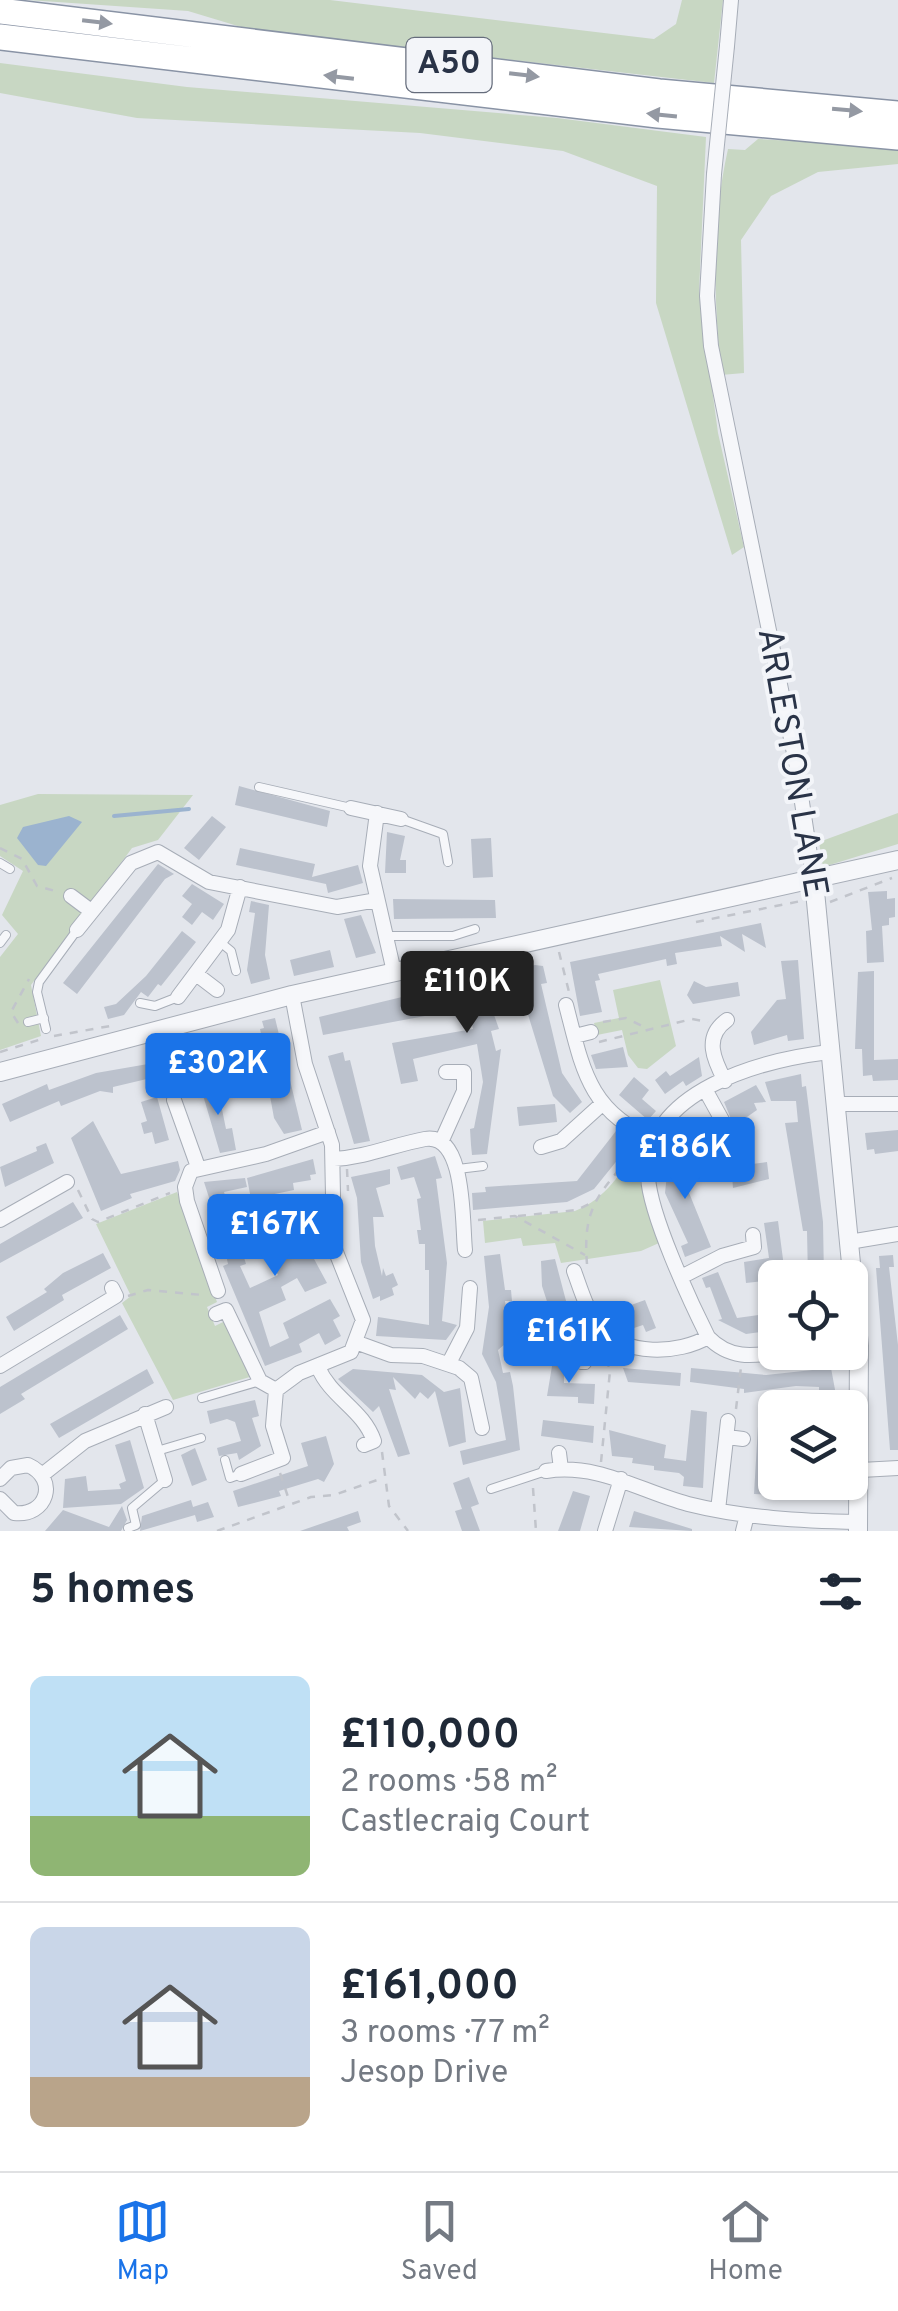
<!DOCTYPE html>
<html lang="en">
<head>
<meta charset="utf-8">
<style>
  :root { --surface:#fff; --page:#f6f6f7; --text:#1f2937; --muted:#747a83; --line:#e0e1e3; --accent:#1a73e8 }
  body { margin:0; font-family:Overpass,sans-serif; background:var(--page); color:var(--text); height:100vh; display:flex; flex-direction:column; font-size:38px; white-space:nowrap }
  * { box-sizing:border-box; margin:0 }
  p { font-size:32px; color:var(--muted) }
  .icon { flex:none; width:55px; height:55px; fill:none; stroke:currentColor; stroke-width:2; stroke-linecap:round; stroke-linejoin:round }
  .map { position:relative; height:1531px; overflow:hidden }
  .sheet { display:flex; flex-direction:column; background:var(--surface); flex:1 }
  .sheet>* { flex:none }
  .controls { position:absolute; left:758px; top:1260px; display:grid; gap:20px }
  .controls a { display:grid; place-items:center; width:110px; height:110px; border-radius:15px; background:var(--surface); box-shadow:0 2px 8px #0004; font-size:50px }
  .price { position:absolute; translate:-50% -85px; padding:0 22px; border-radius:10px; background:var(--accent); color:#fff; font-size:32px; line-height:65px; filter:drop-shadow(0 2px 5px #0008) }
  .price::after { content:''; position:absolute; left:50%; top:60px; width:30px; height:22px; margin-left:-15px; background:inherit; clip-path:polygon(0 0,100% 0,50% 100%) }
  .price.selected { background:#222; color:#fff }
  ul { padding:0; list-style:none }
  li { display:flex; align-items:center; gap:30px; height:250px; padding:0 30px }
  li+li { border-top:2px solid var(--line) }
  li span { display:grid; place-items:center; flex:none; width:280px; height:200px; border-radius:15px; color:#555 }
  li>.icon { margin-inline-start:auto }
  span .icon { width:120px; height:120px; fill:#fffc; stroke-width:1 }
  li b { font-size:42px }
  h2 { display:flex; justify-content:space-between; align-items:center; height:120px; padding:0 30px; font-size:42px }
  .tabs { display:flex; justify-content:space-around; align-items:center; height:140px; border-top:2px solid var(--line); background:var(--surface); font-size:28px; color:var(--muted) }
  .tabs a { display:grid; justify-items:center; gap:5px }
  .tabs .selected { color:var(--accent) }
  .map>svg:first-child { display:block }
</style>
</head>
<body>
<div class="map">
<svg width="898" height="1531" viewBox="0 0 898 1531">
  <rect width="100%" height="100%" fill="#e3e6ec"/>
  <path fill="#c8d7c3" d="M 28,0 L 330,0 L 654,39 L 676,24 L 682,0 L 723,0 L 714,83 L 293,35 L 241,27 L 188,11 Z
    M 0,63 L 187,87 L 557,118 L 706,137 L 699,292 L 718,433 L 744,547 L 732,555 L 656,303 L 657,186 L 563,151 L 420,133 L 137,118 L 0,93 Z
    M 758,139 L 898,147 L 898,164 L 818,172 L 771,196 L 741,240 L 744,373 L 721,375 C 714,298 711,225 728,149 L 745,150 Z
    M 38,794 L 193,795 L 158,840 L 132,848 L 31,985 L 41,1036 L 0,1050 L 0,957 L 18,934 L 2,915 L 23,871 L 0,856 L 0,805 Z
    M 898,813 L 898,844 L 823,867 L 819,842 Z
    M 660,980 L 676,1046 L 647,1069 L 638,1068 L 628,1055 L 622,1030 L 597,1035 L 594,1023 L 619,1018 L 613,990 Z
    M 640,1146 L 639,1179 L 659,1243 L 641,1251 L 561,1263 L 555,1243 L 523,1246 L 521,1238 L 485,1243 L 483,1221 L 575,1211 C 606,1199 621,1172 640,1146 Z
    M 177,1192 L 217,1302 L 207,1307 L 215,1326 L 225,1321 L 253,1376 L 173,1400 L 122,1303 L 131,1296 L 96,1224 Z"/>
  <path fill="#9bb3cf" d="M 69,816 L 82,822 L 46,866 L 38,865 L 17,838 L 23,827 Z"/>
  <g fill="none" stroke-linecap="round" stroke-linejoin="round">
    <path stroke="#9bb3cf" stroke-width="4" d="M 114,816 L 189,809"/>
  </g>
  <path fill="#bcc2cd" d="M 239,786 L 330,811 L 327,827 L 235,805 Z
    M 212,816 L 226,827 L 199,860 L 184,848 Z
    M 387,832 L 405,836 L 400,860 L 406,860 L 406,873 L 385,873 Z
    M 491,838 L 493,877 L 473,878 L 471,839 Z
    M 240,848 L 315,864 L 312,877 L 358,865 L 363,883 L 328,893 L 326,884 L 236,865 Z
    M 158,864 L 174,874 L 165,879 L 77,994 L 63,983 Z
    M 192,884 L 224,904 L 213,920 L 202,912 L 192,925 L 182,917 L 192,904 L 182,896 Z
    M 887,891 L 887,899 L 895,898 L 895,917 L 889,918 L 889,925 L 882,926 L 884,962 L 867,963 L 866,931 L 872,930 L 868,892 Z
    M 393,899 L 495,900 L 496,918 L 394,919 Z
    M 251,901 L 269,905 L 265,955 L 270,979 L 251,984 L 247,970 L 255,913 L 249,912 Z
    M 361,915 L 376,953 L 356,958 L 344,919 Z
    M 761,923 L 766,948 L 742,934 L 745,952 L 720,936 L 722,946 L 675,953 L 677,964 L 667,966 L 666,959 L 598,974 L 600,980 L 595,981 L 602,1012 L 580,1016 L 570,962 Z
    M 182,931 L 196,942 L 161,986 L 158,984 L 148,997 L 141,992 L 124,1015 L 108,1019 L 104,1007 L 116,1004 L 146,976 Z
    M 330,950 L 334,967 L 294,976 L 290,960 Z
    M 798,960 L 804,1039 L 788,1041 L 787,1035 L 754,1045 L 751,1032 L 777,1000 L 786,999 L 781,961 Z
    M 535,965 L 543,966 L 547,983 L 541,984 L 562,1073 L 582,1102 L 570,1113 L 553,1096 L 526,1008 L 531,1007 L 526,985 L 487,995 L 499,1029 L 491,1031 L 496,1051 L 501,1049 L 487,1154 L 472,1155 L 471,1145 L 470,1129 L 474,1128 L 483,1082 L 477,1044 L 413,1059 L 418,1081 L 401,1084 L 392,1043 L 473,1029 L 467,998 L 422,1006 L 425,1016 L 323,1035 L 319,1017 Z
    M 874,971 L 874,1060 L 898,1059 L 898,1080 L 873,1081 L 872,1075 L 863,1076 L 862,1049 L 855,1049 L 858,972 Z
    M 694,981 L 706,987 L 738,982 L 740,996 L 693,1004 L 687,995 Z
    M 275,1018 L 302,1130 L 284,1134 L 274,1118 L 270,1096 L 275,1096 L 260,1029 L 264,1028 L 262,1021 Z
    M 235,1033 L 238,1050 L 177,1064 L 173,1046 Z
    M 623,1047 L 628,1067 L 596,1069 L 591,1055 Z
    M 343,1052 L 345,1061 L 350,1060 L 370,1141 L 354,1144 L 328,1056 Z
    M 699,1057 L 702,1076 L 686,1086 L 683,1081 L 665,1094 L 655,1080 L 666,1071 L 670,1076 Z
    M 148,1064 L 151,1078 L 113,1087 L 113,1093 L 100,1091 L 61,1106 L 59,1101 L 10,1122 L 2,1104 L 47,1084 L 49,1090 L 96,1073 Z
    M 801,1074 L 802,1087 L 806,1086 L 823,1222 L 824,1278 L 808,1278 L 807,1231 L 803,1231 L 785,1123 L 798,1122 L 796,1101 L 771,1101 L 765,1082 Z
    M 634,1077 L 649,1090 L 642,1099 L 656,1111 L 648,1120 L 619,1095 Z
    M 216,1080 L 226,1129 L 232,1128 L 236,1150 L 220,1153 L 200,1085 Z
    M 756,1085 L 766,1102 L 754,1103 L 757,1110 L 734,1126 L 724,1102 Z
    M 157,1097 L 169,1140 L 155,1144 L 152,1132 L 144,1134 L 141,1123 L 147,1121 L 141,1102 Z
    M 555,1104 L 557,1122 L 519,1126 L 517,1107 Z
    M 93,1121 L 121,1174 L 178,1161 L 180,1170 L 175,1181 L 130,1194 L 132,1198 L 101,1211 L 71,1138 Z
    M 898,1130 L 898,1151 L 875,1154 L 874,1149 L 867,1150 L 865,1133 Z
    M 616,1131 L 632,1142 L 594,1189 L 567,1202 L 473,1210 L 472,1193 L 486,1192 L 485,1187 L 577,1181 Z
    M 682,1140 L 695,1151 L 675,1174 L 681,1173 L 711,1247 L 685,1257 L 681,1246 L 688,1243 L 665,1193 L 669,1156 Z
    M 46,1143 L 54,1163 L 5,1187 L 0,1167 L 37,1151 L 36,1147 Z
    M 435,1156 L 442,1178 L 436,1179 L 447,1263 L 442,1321 L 457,1325 L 446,1340 L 376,1336 L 378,1317 L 429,1325 L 429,1270 L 425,1270 L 425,1244 L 419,1244 L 417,1230 L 421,1230 L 417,1199 L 421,1198 L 414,1177 L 401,1180 L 397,1167 Z
    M 313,1159 L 316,1174 L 310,1175 L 311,1180 L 293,1183 L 294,1190 L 251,1199 L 247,1178 Z
    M 767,1162 L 769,1179 L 733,1188 L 732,1175 L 753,1172 L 752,1164 Z
    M 390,1169 L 390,1184 L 376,1188 L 384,1217 L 373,1217 L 375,1246 L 382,1276 L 383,1268 L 386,1276 L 393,1273 L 398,1285 L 392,1288 L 394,1295 L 380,1301 L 380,1296 L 373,1299 L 361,1262 L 357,1198 L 351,1177 Z
    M 245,1178 L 247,1187 L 224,1192 L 246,1264 L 240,1266 L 250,1288 L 278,1275 L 274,1268 L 283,1264 L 282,1237 L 291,1237 L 290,1206 L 309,1206 L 313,1257 L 327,1283 L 305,1292 L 297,1278 L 281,1287 L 286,1300 L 259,1312 L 270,1347 L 289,1338 L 283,1323 L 330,1299 L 340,1316 L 333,1320 L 341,1336 L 325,1345 L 319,1333 L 299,1344 L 302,1352 L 265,1366 L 223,1266 L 228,1264 L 223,1241 L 204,1182 Z
    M 73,1202 L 83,1218 L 0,1263 L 0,1244 Z
    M 778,1221 L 784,1267 L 763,1270 L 764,1281 L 746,1283 L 744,1262 L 769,1258 L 764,1223 Z
    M 103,1253 L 111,1268 L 62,1295 L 64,1300 L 14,1331 L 6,1317 L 47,1292 L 44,1289 L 63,1273 Z
    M 500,1254 L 505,1290 L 511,1290 L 512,1301 L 505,1301 L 511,1339 L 498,1350 L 503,1373 L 510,1372 L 513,1386 L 520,1450 L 463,1465 L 460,1451 L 506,1440 L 496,1382 L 482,1354 L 489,1307 L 484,1256 Z
    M 893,1255 L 894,1267 L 889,1267 L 898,1345 L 898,1450 L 890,1450 L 876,1268 L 880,1268 L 879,1256 Z
    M 555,1259 L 570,1316 L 554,1323 L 542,1286 L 541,1261 Z
    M 718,1272 L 737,1318 L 765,1314 L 764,1308 L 775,1307 L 775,1342 L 768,1342 L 767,1331 L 746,1334 L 718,1320 L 722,1319 L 710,1287 L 706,1288 L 702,1278 Z
    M 645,1300 L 656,1328 L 646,1332 L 643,1325 L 628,1330 L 620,1309 Z
    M 120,1315 L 128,1329 L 21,1394 L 25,1399 L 0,1414 L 0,1387 Z
    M 553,1360 L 564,1360 L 564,1383 L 595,1384 L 594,1404 L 578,1403 L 578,1397 L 547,1396 Z
    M 623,1368 L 681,1373 L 680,1386 L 628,1382 Z
    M 691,1368 L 766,1375 L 831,1368 L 836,1395 L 819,1395 L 819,1387 L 796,1386 L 744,1393 L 744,1389 L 690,1382 Z
    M 147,1369 L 154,1383 L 59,1438 L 50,1424 Z
    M 353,1369 L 422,1375 L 444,1392 L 460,1388 L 466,1442 L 449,1447 L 435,1391 L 428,1399 L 420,1392 L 415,1399 L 393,1377 L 396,1390 L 389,1389 L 410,1454 L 398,1457 L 379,1406 L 373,1412 L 338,1379 Z
    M 255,1400 L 259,1416 L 252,1418 L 261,1446 L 239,1460 L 237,1453 L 219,1456 L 217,1448 L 241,1441 L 235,1422 L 227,1419 L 210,1424 L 207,1411 Z
    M 759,1409 L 775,1409 L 772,1495 L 754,1494 Z
    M 691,1410 L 707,1412 L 703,1488 L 683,1486 L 684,1477 L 679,1473 L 654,1470 L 654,1466 L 632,1463 L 633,1458 L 612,1456 L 609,1430 L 666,1445 L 664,1458 L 686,1461 Z
    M 543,1420 L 594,1426 L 593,1443 L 541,1436 Z
    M 326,1436 L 334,1464 L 324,1482 L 318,1479 L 279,1491 L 281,1496 L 238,1507 L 233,1491 L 308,1466 L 301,1443 Z
    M 130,1440 L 144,1488 L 121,1504 L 63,1508 L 65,1479 L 86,1476 L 88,1491 L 121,1489 L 119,1484 L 126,1481 L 115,1445 Z
    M 195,1448 L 207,1480 L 192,1486 L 181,1455 Z
    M 469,1477 L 479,1504 L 471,1507 L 480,1531 L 462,1531 L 455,1511 L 462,1509 L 453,1483 Z
    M 573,1491 L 590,1496 L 580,1531 L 558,1531 Z
    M 191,1500 L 193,1507 L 208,1502 L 214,1517 L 197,1522 L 195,1515 L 140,1531 L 142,1516 Z
    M 122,1506 L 127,1520 L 121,1531 L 45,1531 L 63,1510 L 109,1527 Z
    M 358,1511 L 361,1522 L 347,1527 L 349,1531 L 300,1531 Z
    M 634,1511 L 692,1529 L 692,1531 L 629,1527 Z"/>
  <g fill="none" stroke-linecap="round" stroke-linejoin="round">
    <defs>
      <path id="service" d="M 259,787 L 351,808
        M 401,819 L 443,834 L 448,862
        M 0,863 L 10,869
        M 387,936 L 453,936 L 475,929
        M 220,942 L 231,951 L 236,971
        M 0,943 L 6,935
        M 140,1003 L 155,1006 L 178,997
        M 28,1022 L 44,1018
        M 46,1029 L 37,992 L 39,982 L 77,930
        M 458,1169 L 483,1166
        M 581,1365 L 586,1365 L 608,1336
        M 202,1398 L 260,1381
        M 157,1451 L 201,1438
        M 225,1460 L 230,1478 L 241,1474
        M 491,1489 L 546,1471
        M 128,1528 L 136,1525 L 132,1508 L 165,1480"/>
      <path id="minor" d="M 727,46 L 731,0
        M 714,174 L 707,296 L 711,346 L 796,763 L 814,881
        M 351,808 L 401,819
        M 377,813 L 370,866 L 394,972
        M 71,896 L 91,911
        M 77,930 L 131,863 L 158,852 L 209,882 L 337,907 L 377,900
        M 196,974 L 217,990
        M 178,997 L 228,930 L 240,887
        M 566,1005 C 582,1066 588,1113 655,1139
        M 575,1036 L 591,1032
        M 725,1081 C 714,1060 703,1037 727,1020
        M 706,1091 L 722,1120 L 729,1159
        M 174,1100 L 198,1167
        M 834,1104 L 898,1104
        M 442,1140 L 464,1091 L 464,1072 L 446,1072
        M 541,1147 L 561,1141 L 603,1103
        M 334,1159 C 367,1157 393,1145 425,1139 C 466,1132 462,1222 465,1250
        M 0,1220 L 67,1182
        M 849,1242 L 898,1234
        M 574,1271 C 581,1290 587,1312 600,1327 C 625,1357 679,1354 708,1337
        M 683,1276 L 722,1256 L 754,1247 L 753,1235
        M 218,1291 L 187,1201 L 185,1187 L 191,1171 L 266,1154 L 328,1132
        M 216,1314 L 226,1310 L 260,1381 L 276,1390
        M 358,1343 L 391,1355 L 423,1356 L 459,1368 L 471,1378 L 482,1428
        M 782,1352 C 753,1356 730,1360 708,1337 C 690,1301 650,1215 648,1177 C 644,1090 763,1060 829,1052
        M 449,1363 L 467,1328 L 470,1288
        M 0,1366 L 116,1296 L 112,1288
        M 318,1367 C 331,1398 363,1409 374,1441 L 364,1445
        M 145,1414 L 165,1480
        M 727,1437 L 743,1439
        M 559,1453 L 561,1469
        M 861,1470 L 898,1468
        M 546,1471 C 599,1463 639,1491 688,1504 C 744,1518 801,1521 858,1522
        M 241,1474 L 283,1458 L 273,1426 L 276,1390 L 299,1373 L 351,1352 L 363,1320 L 334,1247 L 332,1145 L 305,1064 L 292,995
        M 42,1475 L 85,1441 L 166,1407
        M 0,1479 L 11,1468 L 28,1465 C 59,1479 47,1517 14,1513 L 0,1499
        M 718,1510 L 728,1421
        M 605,1531 L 621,1479
        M 743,1531 L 747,1515"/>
      <path id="tertiary" d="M 814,881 L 859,1346 L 858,1531
        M 0,1072 L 292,995 L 898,860"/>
      <path id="trunk" d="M 0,11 L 659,92 L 898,114
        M 0,37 L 658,115 L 898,137"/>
    </defs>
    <use href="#service" stroke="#a7adb7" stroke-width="10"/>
    <use href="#minor" stroke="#a7adb7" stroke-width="16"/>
    <use href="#tertiary" stroke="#a7adb7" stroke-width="20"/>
    <use href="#trunk" stroke="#8993a5" stroke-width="28"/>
    <path stroke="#c1c4cb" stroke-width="2.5" stroke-dasharray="8 8" stroke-linecap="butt" d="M 0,848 L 22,859 L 37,886 L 59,892
      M 830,902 L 892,878
      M 696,922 L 801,901
      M 559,952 L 569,992
      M 603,1022 L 626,1018 L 648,1029
      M 18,1023 L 11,1012 L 29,979
      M 54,1036 L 110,1026
      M 599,1042 L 692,1019 L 708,1022
      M 160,1047 L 170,1088
      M 0,1052 L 42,1039
      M 347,1169 L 348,1191
      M 78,1190 L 92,1219 L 98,1222 L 170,1193
      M 518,1216 L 577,1210 L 593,1202
      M 478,1220 L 515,1216 L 585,1255
      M 587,1264 C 582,1204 601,1193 636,1149
      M 128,1296 L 148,1290 L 203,1295
      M 736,1409 L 741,1367
      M 382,1452 L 389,1506 L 408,1531
      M 601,1462 L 610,1371 L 606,1356
      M 280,1473 L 290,1503
      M 533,1488 L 536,1531
      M 217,1531 L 311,1497 L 334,1495 L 383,1478"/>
    <use href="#service" stroke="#f6f7fa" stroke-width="8"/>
    <use href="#minor" stroke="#f6f7fa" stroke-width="14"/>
    <use href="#tertiary" stroke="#f6f7fa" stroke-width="18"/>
    <use href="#trunk" stroke="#fff" stroke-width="25"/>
    <defs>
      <path id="minor-bridge" d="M 714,174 L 727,46"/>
    </defs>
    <use href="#minor-bridge" stroke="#a7adb7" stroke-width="16" stroke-linecap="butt"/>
    <use href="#minor-bridge" stroke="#f6f7fa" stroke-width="14"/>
  </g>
  <defs><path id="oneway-solid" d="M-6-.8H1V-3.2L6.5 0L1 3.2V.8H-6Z" transform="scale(2.5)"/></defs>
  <g fill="#9499a3">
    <use href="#oneway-solid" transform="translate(97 22) rotate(7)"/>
    <use href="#oneway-solid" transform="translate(524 75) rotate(7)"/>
    <use href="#oneway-solid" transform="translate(339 77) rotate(-173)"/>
    <use href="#oneway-solid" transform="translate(847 110) rotate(5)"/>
    <use href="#oneway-solid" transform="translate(662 115) rotate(-174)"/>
  </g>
  <g text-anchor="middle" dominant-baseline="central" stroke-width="8" stroke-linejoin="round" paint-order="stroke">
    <rect fill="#f3f5f9" stroke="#666d7c" stroke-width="2.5" x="406.5" y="38" width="85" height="54" rx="8"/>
    <g font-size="32" font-weight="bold" fill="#293347">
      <text x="449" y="65">A50</text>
    </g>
    <g font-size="35" fill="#293347" stroke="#f3f5f9">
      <text transform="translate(791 763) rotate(80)">ARLESTON LANE</text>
    </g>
  </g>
</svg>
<div class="controls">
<a><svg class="icon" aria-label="locate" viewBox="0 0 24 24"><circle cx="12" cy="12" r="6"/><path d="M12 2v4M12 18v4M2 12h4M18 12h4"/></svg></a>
<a><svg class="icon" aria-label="layers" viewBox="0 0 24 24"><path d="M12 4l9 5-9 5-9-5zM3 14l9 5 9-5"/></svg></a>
</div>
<b class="price selected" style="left:467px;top:1036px">£110K</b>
<b class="price" style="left:218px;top:1118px">£302K</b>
<b class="price" style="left:685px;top:1202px">£186K</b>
<b class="price" style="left:275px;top:1279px">£167K</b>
<b class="price" style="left:569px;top:1386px">£161K</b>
</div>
<section class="sheet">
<h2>5 homes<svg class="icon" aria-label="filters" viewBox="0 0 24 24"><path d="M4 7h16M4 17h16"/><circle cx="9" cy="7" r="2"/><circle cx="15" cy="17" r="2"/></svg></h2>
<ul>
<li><span style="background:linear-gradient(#bfe0f5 70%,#8fb573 0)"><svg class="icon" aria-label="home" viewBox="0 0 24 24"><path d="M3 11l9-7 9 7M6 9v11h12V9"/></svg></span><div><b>£110,000</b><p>2 rooms · 58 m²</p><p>Castlecraig Court</p></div></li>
<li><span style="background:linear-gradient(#c9d6e8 75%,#b9a48a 0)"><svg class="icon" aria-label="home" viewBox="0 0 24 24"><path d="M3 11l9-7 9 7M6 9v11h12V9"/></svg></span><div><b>£161,000</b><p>3 rooms · 77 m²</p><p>Jesop Drive</p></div></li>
</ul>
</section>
<nav class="tabs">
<a class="selected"><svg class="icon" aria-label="map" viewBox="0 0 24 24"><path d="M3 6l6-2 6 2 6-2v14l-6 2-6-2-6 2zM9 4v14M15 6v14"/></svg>Map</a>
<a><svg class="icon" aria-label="saved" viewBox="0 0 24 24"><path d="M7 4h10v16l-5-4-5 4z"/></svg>Saved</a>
<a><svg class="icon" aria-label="home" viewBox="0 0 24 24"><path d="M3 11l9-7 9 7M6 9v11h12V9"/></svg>Home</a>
</nav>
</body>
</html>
